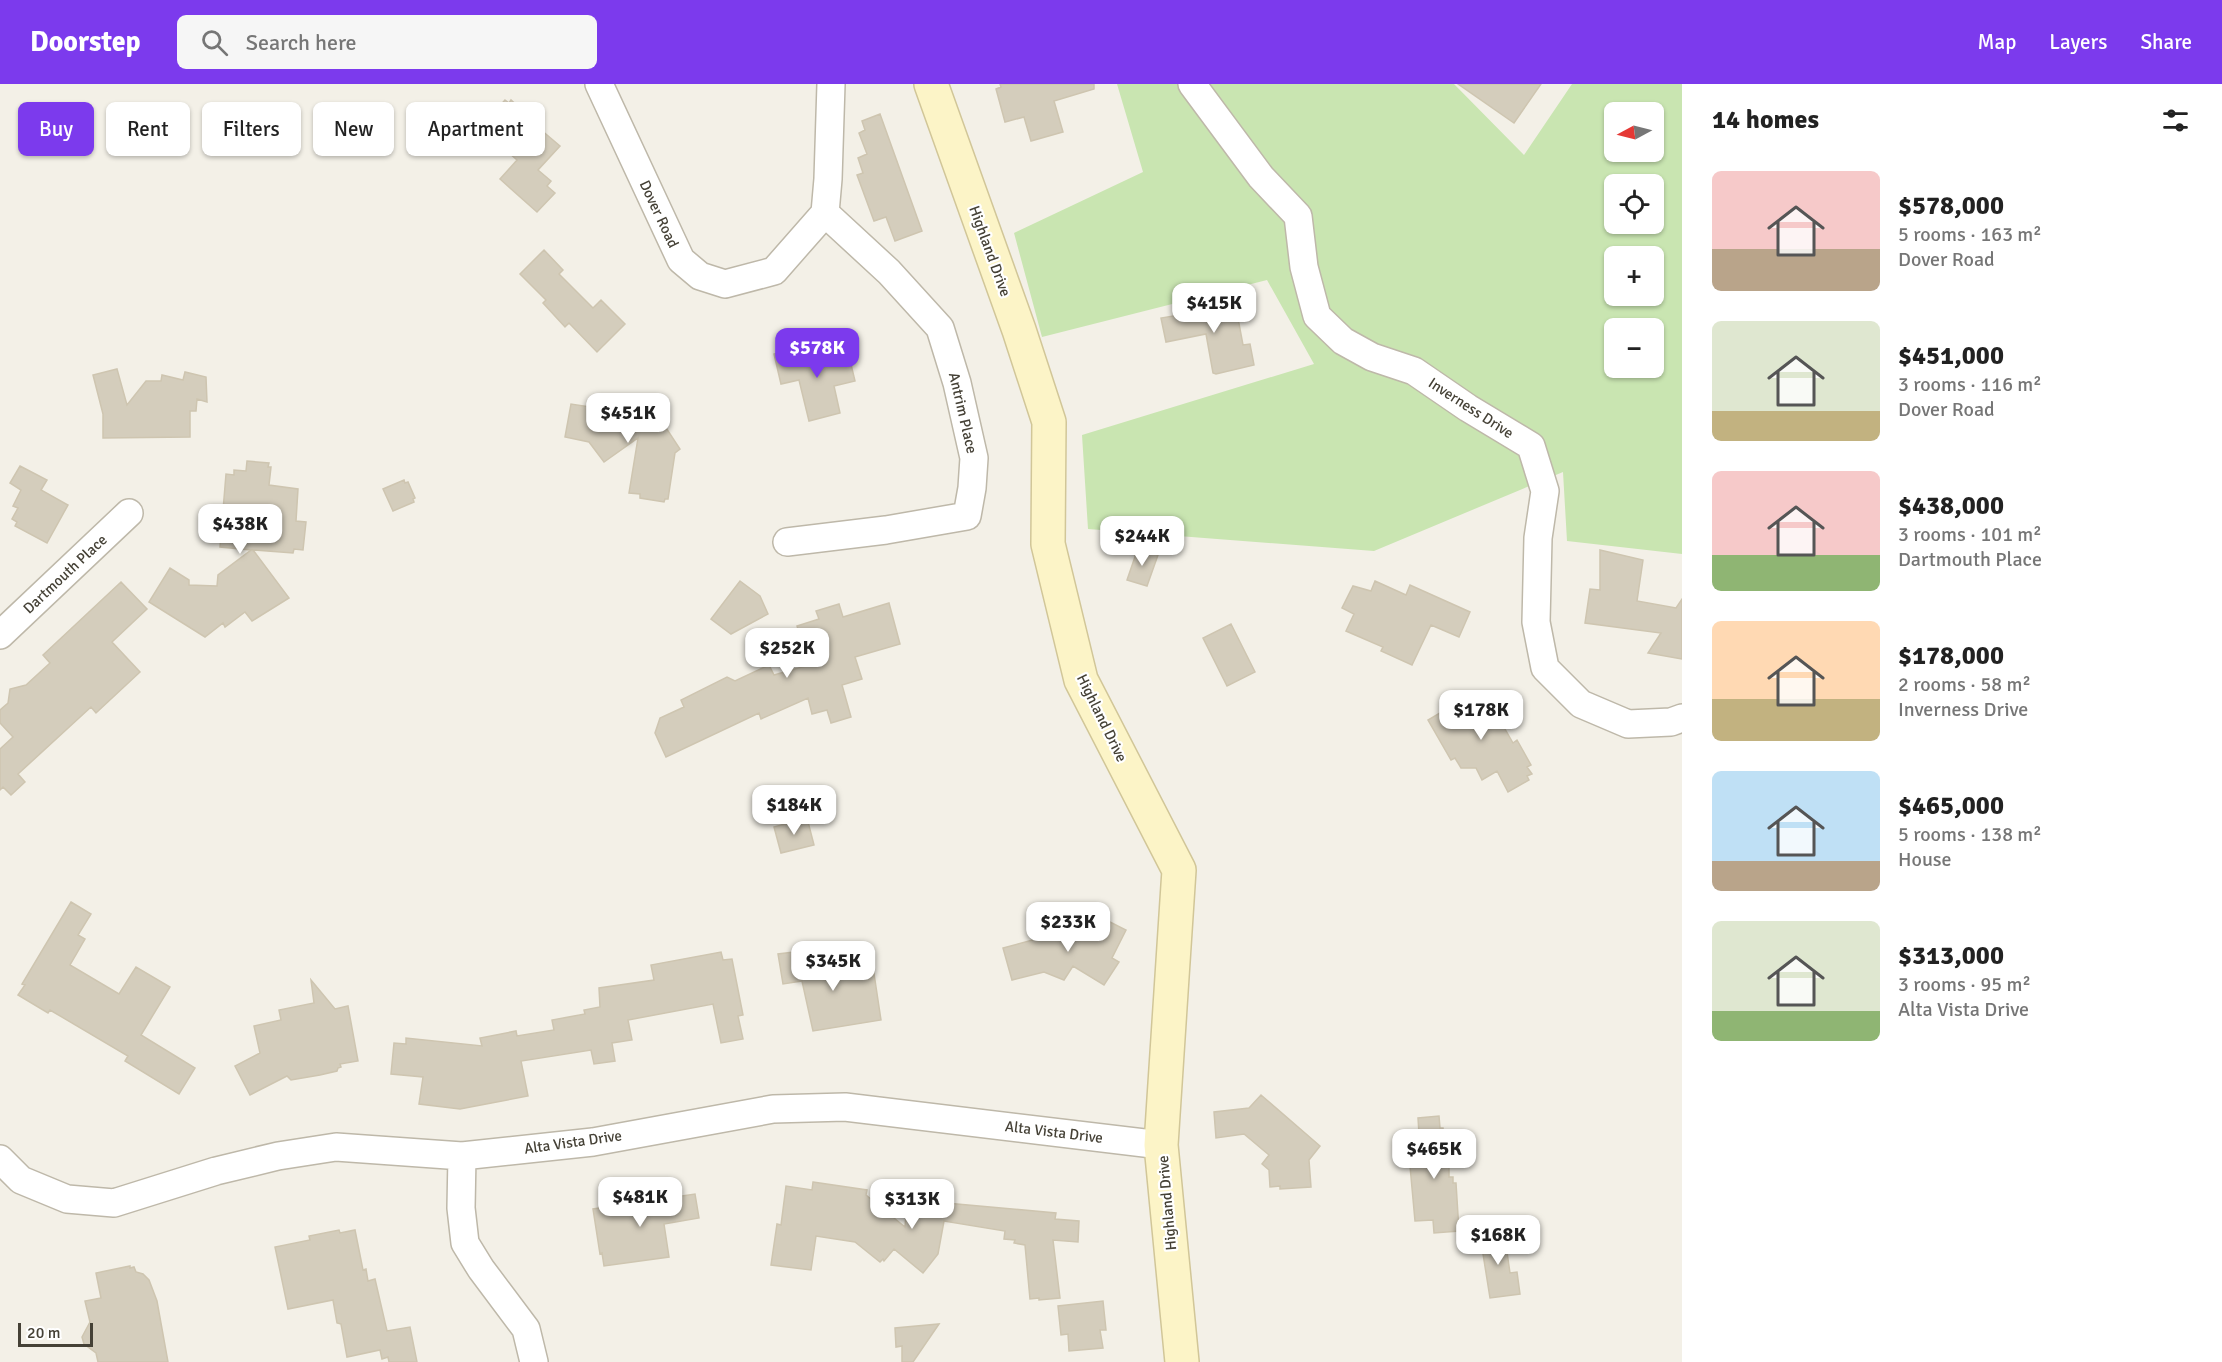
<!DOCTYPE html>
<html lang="en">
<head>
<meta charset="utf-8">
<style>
  :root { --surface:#fff; --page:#f6f6f6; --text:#222; --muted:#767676; --accent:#7c3aed }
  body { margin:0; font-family:Signika,sans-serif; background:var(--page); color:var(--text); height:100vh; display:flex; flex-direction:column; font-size:22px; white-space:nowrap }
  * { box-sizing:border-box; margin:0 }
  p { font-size:20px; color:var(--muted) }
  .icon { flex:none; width:33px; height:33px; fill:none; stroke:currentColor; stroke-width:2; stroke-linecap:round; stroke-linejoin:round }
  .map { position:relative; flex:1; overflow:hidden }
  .side { display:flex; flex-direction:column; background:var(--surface); width:540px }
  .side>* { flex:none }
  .guide { position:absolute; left:18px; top:18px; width:570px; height:54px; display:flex; gap:12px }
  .needle { width:39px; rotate:263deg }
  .tools { position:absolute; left:1604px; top:18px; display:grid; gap:12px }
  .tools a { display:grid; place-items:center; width:60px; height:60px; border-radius:9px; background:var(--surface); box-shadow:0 2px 4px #0004; font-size:30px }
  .scale { position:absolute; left:18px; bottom:15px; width:75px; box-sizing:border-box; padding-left:6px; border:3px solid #454136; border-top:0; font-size:16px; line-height:21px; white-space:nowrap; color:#454136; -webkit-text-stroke:4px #fff; paint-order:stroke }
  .price { position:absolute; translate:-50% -51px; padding:0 14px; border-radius:12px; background:#fff; color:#222; font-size:20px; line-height:39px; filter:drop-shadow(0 2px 3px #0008) }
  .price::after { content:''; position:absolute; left:50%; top:36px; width:18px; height:14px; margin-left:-9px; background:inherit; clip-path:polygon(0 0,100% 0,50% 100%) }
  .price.active { background:var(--accent); color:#fff }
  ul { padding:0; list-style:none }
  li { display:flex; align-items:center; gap:18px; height:150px; padding:0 30px }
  li span { display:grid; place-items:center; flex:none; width:168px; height:120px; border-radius:9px; color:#555 }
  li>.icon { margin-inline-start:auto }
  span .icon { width:72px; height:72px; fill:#fffc; stroke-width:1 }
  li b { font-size:26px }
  h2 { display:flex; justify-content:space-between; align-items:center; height:72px; padding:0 30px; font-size:26px }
  .pill { padding:0 21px; border-radius:9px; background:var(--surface); box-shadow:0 2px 4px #0004; font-size:21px; line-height:54px }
  .pill.active { background:var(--accent); color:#fff }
  header { display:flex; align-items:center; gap:36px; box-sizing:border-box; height:84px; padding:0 30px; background:var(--accent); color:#fff }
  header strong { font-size:28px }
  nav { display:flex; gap:33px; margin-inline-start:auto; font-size:21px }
  .search { width:420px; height:54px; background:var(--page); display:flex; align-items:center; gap:15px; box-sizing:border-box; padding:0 21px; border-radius:9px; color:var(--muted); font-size:22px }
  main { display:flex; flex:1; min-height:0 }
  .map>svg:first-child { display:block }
</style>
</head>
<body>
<header>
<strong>Doorstep</strong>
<div class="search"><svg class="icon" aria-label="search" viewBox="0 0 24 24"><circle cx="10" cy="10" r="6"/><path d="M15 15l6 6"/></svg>Search here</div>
<nav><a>Map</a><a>Layers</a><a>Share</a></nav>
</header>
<main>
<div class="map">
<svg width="1682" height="1278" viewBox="0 0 1682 1278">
  <rect width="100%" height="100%" fill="#f3f0e7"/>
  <path fill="#c9e5b1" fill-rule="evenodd" d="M 1117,0 L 1454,0 L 1524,71 L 1572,0 L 1682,0 L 1682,470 L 1567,457 L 1563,388 L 1374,467 L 1088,445 L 1082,351 L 1314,280 L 1267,196 L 1042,253 L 1014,149 L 1143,88 ZM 1614,28 L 1653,28 L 1653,68 L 1614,68 ZM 1614,100 L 1653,100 L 1653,140 L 1614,140 ZM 1614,172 L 1653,172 L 1653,212 L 1614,212 ZM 1614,244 L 1653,244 L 1653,284 L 1614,284 Z"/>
  <path fill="#d4cdbc" stroke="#cec5b0" stroke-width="1.5" d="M 1000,0 L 1094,0 L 1094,5 L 1054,17 L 1063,48 L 1031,57 L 1024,33 L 1005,38 L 996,5 L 1001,3 Z
    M 1458,0 L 1541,0 L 1514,39 Z
    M 505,16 L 509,19 L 511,16 L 525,29 L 527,27 L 544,41 L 540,45 L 560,62 L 538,86 L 551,97 L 547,102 L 555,109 L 537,128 L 500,95 L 517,76 L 498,59 L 505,51 L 487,36 Z
    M 880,30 L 922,147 L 895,157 L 886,133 L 874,137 L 857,91 L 863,89 L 858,74 L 867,70 L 859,49 L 865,46 L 862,37 Z
    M 544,166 L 563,186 L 559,190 L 593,224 L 601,216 L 625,240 L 597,268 L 569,239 L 565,243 L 543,219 L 546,216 L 520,190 Z
    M 1234,213 L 1243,261 L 1250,260 L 1254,281 L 1216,290 L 1213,289 L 1206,250 L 1166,258 L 1161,234 L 1203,227 L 1202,219 Z
    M 794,265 L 797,277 L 837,267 L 838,270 L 848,268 L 855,297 L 834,302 L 840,329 L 809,337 L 799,296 L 781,300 L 774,270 Z
    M 117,285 L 127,321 L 146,297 L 161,297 L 162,291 L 183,296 L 185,288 L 206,293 L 207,318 L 197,315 L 196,327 L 190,327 L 190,353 L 103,354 L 103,330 L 93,291 Z
    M 621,316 L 631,330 L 637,326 L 646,338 L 657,330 L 680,365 L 675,369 L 668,415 L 665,415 L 664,418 L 640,414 L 640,410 L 629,409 L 638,354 L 604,378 L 589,358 L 565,353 L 571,320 L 590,323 L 591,317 L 615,320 Z
    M 247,377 L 269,379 L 268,383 L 271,383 L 269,401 L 298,405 L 296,437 L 306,438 L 303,466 L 294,465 L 293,469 L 253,466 L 289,514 L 252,537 L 245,528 L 225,543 L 223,539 L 205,553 L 149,518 L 170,484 L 189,496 L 189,501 L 217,502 L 218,491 L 251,466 L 220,463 L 226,390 L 234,391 L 234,386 L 246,387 Z
    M 20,382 L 47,396 L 41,406 L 68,421 L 47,459 L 15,442 L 17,438 L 12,435 L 18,424 L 13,422 L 21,406 L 10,399 Z
    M 404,396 L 405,399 L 408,398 L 415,414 L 413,415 L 414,418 L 393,427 L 383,405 Z
    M 1138,464 L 1158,471 L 1147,502 L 1127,496 Z
    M 1600,466 L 1643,476 L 1637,517 L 1676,524 L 1682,515 L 1682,575 L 1648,569 L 1661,549 L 1585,539 L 1590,505 L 1600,506 Z
    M 740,497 L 760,512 L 768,530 L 731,550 L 711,535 Z
    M 1375,497 L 1406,511 L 1410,501 L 1470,528 L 1459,553 L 1431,541 L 1412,581 L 1381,567 L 1383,563 L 1346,547 L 1354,530 L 1342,524 L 1353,502 L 1371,507 Z
    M 121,498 L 147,525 L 112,558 L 140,588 L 96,629 L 91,623 L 18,690 L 25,698 L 11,711 L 3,703 L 0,706 L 0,665 L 13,653 L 0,639 L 0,626 L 8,619 L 10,605 L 26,601 L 50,579 L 43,571 Z
    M 889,519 L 900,560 L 855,573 L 862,595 L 842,601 L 851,633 L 831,639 L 827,626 L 812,630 L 808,614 L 761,635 L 759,629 L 666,673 L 655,649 L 660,634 L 684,623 L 681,616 L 727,593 L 735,597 L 769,581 L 774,591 L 809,581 L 797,542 L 819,535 L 816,527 L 839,520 L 843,533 Z
    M 1231,540 L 1255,588 L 1227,602 L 1203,554 Z
    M 1477,607 L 1480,613 L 1485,610 L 1513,659 L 1517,656 L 1531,681 L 1527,683 L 1532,690 L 1527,692 L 1529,696 L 1508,708 L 1497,687 L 1482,696 L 1476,684 L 1461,684 L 1455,674 L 1451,676 L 1428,636 Z
    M 807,734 L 814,761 L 781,769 L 774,743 Z
    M 71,818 L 91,830 L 78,851 L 85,855 L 70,881 L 119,910 L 136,883 L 170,903 L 141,951 L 195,984 L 179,1010 L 125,977 L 128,972 L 50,926 L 48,929 L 18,911 L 25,901 L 22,900 Z
    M 1106,836 L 1126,846 L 1112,874 L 1119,878 L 1104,901 L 1073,882 L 1064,896 L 1044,888 L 1012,896 L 1003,864 Z
    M 810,866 L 812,880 L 822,878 L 824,890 L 873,883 L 881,936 L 813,947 L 802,897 L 783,900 L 778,870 Z
    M 721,868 L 723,876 L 732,875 L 743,931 L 738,932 L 743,955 L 721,959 L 713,920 L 628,936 L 632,956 L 612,959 L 615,977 L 594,980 L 591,966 L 521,977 L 528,1012 L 460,1025 L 419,1020 L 423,993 L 391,990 L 394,959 L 406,960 L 406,954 L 482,962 L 480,954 L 516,947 L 517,952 L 554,946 L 552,936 L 585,930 L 584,926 L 600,923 L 599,904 L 654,896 L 651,881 Z
    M 311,896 L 335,925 L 348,922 L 358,977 L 340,980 L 341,983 L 338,984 L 337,987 L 320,991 L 291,996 L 287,992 L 250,1011 L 235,982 L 260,969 L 254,942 L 281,936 L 279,926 L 314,919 Z
    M 1261,1011 L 1320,1062 L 1309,1076 L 1311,1103 L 1280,1105 L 1280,1102 L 1270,1103 L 1269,1086 L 1262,1080 L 1269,1071 L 1244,1050 L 1216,1054 L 1214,1028 L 1249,1024 Z
    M 1439,1032 L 1440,1044 L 1443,1044 L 1446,1079 L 1449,1079 L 1449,1093 L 1453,1093 L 1453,1099 L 1456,1099 L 1459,1147 L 1434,1149 L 1433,1136 L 1415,1137 L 1410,1082 L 1421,1081 L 1418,1034 Z
    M 813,1098 L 867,1106 L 866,1111 L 905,1143 L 907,1115 L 910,1116 L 911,1105 L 948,1110 L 946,1119 L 1056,1129 L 1055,1135 L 1079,1137 L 1078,1158 L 1053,1156 L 1060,1214 L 1039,1216 L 1039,1214 L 1030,1215 L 1025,1161 L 1014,1159 L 1015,1156 L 1004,1155 L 1005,1147 L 944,1137 L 938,1170 L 923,1189 L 894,1165 L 884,1177 L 883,1175 L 880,1178 L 855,1158 L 816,1152 L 811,1186 L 771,1181 L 777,1140 L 781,1141 L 786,1102 L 812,1106 Z
    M 695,1110 L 699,1134 L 664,1140 L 669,1173 L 604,1182 L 602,1169 L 600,1170 L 593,1125 Z
    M 339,1146 L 340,1149 L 355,1146 L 363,1186 L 366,1185 L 368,1197 L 375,1195 L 387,1247 L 410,1243 L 417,1278 L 389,1278 L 388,1273 L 382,1275 L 380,1266 L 347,1273 L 341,1240 L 337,1239 L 333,1216 L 288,1225 L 275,1163 L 310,1156 L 309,1152 Z
    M 1504,1147 L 1510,1189 L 1517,1188 L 1520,1210 L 1490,1214 L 1480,1151 Z
    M 130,1182 L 130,1184 L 134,1183 L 136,1188 L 143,1190 L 149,1196 L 157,1217 L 168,1278 L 98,1278 L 96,1269 L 84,1260 L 82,1253 L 90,1238 L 85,1217 L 101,1214 L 96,1189 Z
    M 1103,1217 L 1106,1246 L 1100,1246 L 1103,1264 L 1069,1267 L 1068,1250 L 1061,1251 L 1058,1222 Z
    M 939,1240 L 913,1278 L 902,1278 L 902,1262 L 896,1263 L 895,1244 Z"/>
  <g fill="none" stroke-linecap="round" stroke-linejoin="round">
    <defs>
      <path id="street" d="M 599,0 L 681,176 L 700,192 L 725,200 L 774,187 L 825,129 L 828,95 L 831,0
        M 1192,0 L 1261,93 L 1298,132 L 1304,183 L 1317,232 L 1343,257 L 1372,273 L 1414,287 L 1468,324 L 1531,362 L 1545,407 L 1538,454 L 1536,538 L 1545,584 L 1581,620 L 1628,640 L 1671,638 L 1682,634
        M 787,458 L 886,446 L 967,432 L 972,404 L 974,374 L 957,299 L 940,244 L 889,188 L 825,129
        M 0,551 L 129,429
        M 462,1072 L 461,1124 L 465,1159 L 481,1185 L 526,1245 L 534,1278
        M 0,1075 L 21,1096 L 67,1115 L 114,1119 L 216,1087 L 278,1072 L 336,1063 L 462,1072 L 593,1058 L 773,1025 L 845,1023 L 1161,1061"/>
      <path id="secondary" d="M 931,0 L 1019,246 L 1049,338 L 1048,460 L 1081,596 L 1179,786 L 1161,1061 L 1182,1278"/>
    </defs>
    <use href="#street" stroke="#beb8a9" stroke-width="30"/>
    <use href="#secondary" stroke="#d1c698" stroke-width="36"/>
    <use href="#street" stroke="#fff" stroke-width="27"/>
    <use href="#secondary" stroke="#fcf4c7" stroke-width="33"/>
  </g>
  <g text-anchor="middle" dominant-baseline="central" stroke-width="4.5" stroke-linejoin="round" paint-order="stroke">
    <g font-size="15" fill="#454136" stroke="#fff">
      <text transform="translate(659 130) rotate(65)">Dover Road</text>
      <text transform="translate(990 167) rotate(70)">Highland Drive</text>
      <text transform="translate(1471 324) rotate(33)">Inverness Drive</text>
      <text transform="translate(963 329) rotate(77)">Antrim Place</text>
      <text transform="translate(65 490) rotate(-43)">Dartmouth Place</text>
      <text transform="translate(1102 634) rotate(64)">Highland Drive</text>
      <text transform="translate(1054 1048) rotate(7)">Alta Vista Drive</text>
      <text transform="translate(573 1058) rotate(-8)">Alta Vista Drive</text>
      <text transform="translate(1167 1119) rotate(-95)">Highland Drive</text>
    </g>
  </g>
</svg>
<div class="tools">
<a><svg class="needle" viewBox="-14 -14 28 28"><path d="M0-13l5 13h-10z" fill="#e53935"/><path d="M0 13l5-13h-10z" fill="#767676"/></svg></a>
<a><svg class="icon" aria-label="locate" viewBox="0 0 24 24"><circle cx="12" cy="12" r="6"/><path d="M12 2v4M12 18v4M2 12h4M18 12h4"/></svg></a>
<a>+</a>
<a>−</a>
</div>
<div class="scale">20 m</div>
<b class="price" style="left:1214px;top:250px">$415K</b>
<b class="price active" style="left:817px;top:295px">$578K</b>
<b class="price" style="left:628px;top:360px">$451K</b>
<b class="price" style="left:240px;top:471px">$438K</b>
<b class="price" style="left:1142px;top:483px">$244K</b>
<b class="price" style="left:787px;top:595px">$252K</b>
<b class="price" style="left:1481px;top:657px">$178K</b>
<b class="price" style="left:794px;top:752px">$184K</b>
<b class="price" style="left:1068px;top:869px">$233K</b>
<b class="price" style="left:833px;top:908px">$345K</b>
<b class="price" style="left:1434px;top:1096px">$465K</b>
<b class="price" style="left:640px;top:1144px">$481K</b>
<b class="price" style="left:912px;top:1146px">$313K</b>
<b class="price" style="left:1498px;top:1182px">$168K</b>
<div class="guide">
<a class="pill active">Buy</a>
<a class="pill">Rent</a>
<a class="pill">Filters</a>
<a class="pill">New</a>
<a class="pill">Apartment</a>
</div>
</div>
<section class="side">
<h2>14 homes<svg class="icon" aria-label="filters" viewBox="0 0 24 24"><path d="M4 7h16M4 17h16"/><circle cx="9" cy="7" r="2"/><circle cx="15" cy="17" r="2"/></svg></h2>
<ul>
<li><span style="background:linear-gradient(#f6c9c9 65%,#b9a48a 0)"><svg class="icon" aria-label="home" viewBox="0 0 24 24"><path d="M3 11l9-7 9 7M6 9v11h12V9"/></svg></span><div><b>$578,000</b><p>5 rooms · 163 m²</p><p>Dover Road</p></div></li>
<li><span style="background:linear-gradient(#dfe7d0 75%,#c2b280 0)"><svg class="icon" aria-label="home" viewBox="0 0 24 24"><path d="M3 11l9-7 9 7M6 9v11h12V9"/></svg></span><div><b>$451,000</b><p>3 rooms · 116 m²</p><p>Dover Road</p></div></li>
<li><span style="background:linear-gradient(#f6c9c9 70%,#8fb573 0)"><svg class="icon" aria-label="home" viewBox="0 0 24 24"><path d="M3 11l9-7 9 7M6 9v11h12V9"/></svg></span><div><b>$438,000</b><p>3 rooms · 101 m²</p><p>Dartmouth Place</p></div></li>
<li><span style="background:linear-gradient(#ffd9b3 65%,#c2b280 0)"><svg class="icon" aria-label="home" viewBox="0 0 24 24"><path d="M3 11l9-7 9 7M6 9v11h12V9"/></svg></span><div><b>$178,000</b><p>2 rooms · 58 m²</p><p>Inverness Drive</p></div></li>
<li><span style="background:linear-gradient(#bfe0f5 75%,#b9a48a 0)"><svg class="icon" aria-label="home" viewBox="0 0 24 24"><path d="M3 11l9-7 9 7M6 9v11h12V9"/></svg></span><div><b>$465,000</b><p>5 rooms · 138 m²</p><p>House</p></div></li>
<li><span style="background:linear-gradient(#dfe7d0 75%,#8fb573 0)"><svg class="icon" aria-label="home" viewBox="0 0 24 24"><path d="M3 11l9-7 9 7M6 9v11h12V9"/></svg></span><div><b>$313,000</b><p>3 rooms · 95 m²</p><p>Alta Vista Drive</p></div></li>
</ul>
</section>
</main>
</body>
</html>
